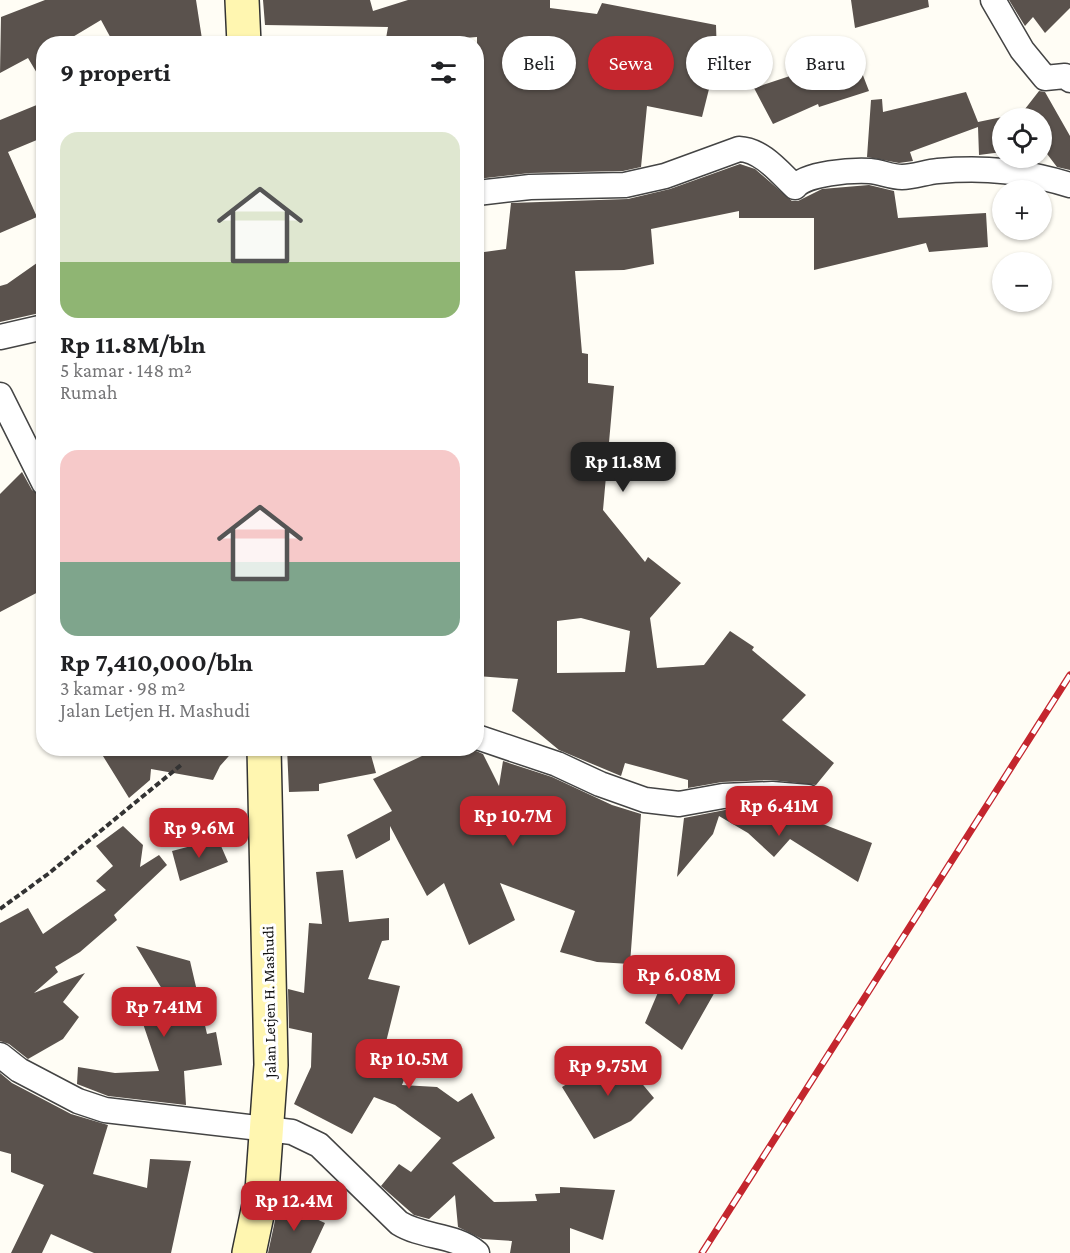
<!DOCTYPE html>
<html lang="id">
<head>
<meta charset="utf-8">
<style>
  :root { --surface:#fff; --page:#f6f6f6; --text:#202124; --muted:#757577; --accent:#c4262e }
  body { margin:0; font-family:"Crimson Pro",serif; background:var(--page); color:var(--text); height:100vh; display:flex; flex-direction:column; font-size:22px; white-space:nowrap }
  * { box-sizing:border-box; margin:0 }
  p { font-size:20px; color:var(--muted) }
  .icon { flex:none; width:33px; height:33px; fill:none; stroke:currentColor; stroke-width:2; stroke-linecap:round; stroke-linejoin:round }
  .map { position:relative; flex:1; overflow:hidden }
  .sheet { position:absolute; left:36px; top:36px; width:448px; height:720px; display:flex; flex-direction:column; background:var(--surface); border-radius:24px; box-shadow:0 2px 4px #0004 }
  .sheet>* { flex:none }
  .top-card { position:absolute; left:502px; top:36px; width:477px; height:54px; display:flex; gap:12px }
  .fabs { position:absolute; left:992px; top:108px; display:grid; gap:12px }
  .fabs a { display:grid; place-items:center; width:60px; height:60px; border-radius:50%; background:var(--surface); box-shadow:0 2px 4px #0004; font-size:30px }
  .price { position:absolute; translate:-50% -51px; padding:0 14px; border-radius:12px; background:var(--accent); color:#fff; font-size:20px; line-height:39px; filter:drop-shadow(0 2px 3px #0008) }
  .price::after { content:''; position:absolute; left:50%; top:36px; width:18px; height:14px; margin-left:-9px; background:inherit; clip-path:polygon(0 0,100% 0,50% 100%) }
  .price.active { background:#222; color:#fff }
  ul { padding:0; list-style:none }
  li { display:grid; align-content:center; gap:12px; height:318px; padding:0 24px }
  li span { display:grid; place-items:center; height:186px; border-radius:18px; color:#555 }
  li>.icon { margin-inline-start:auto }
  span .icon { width:108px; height:108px; fill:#fffc; stroke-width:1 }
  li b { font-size:26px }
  h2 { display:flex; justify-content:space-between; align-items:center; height:72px; padding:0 24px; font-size:26px }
  .chip { padding:0 21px; border-radius:27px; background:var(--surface); box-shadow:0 2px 4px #0004; font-size:21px; line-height:54px }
  .chip.active { background:var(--accent); color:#fff }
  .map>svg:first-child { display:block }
</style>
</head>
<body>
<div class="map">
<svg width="1070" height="1253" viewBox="0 0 1070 1253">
  <rect width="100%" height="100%" fill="#fffdf5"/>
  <path fill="#5a524d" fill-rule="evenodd" d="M 45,0 L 196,0 L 202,39 L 192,44 L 114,44 L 101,20 L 61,44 L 44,44 L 44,85 L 28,58 L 0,73 L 1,17 Z
    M 263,0 L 370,0 L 373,11 L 408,0 L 550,0 L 550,8 L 597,14 L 602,3 L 716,25 L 717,57 L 702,117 L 647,106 L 641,167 L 623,171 L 530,173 L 477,179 L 477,37 L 385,44 L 388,27 L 265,25 Z
    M 851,0 L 928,0 L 929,7 L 855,28 Z
    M 1009,0 L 1070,0 L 1070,8 L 1045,33 L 1033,17 L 1025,26 Z
    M 854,52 L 869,91 L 819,107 L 818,104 L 773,124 L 754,88 L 796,74 L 800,85 Z
    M 1039,91 L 1045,92 L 1070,136 L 1070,170 L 1057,167 L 1041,146 L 1041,118 L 1018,118 Z
    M 966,92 L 978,122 L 1002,117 L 1002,152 L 979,155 L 978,127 L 910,152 L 913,161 L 899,163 L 867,157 L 871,100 L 882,99 L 883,112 Z
    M 44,102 L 44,137 L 8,152 L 37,217 L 0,233 L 0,120 Z
    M 740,164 L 755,169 L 792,201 L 798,201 L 822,189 L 869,185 L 894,191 L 898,218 L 986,213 L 988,247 L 929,252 L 926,243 L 814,270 L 814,218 L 739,218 L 739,211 L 651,229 L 654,264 L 624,270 L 575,271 L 582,353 L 588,354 L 588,383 L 614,386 L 603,510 L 645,562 L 648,557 L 681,583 L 650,618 L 657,668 L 704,665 L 730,631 L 754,647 L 752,650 L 806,695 L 782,720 L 834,763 L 816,785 L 771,780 L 722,782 L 688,788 L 688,780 L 625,763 L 621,776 L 559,750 L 512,711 L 518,679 L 477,676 L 477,253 L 506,249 L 511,203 L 628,199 L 670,189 ZM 581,618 L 630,631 L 625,672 L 557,673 L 557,621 Z
    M 44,258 L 44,312 L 0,322 L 0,286 L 7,284 Z
    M 22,472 L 32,490 L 44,497 L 44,589 L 0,612 L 0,494 Z
    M 98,748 L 236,748 L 220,766 L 213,780 L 151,769 L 150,780 L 129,798 Z
    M 287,748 L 369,748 L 376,773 L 319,784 L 319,791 L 289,792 Z
    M 439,748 L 469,748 L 483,754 L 499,786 L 503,761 L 552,777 L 612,805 L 641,814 L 630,964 L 597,962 L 560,952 L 575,911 L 500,883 L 515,920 L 469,945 L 444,883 L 427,896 L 390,826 L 390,840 L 356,859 L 347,835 L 392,811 L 373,779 Z
    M 772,808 L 796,810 L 794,813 L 872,843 L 858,882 L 790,839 L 774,857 L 748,833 L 719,816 L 713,834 L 677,877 L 684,818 L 725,810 Z
    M 123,826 L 143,845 L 140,867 L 159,855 L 167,865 L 114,915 L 117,920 L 80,952 L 55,967 L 58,972 L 34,993 L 85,973 L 63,1002 L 79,1017 L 63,1039 L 28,1059 L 9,1044 L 0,1041 L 0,923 L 28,908 L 43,934 L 106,890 L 96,881 L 113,866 L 96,846 Z
    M 218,839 L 228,862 L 180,881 L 172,851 Z
    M 343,870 L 349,922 L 389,918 L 389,940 L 382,941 L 368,979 L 400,986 L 382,1058 L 409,1067 L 402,1085 L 437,1087 L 458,1102 L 472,1093 L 495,1138 L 452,1163 L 494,1202 L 537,1201 L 535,1194 L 560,1193 L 560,1187 L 615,1190 L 603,1240 L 570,1228 L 570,1253 L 510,1253 L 512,1241 L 482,1239 L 458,1227 L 455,1195 L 429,1219 L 414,1215 L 381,1186 L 399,1164 L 411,1172 L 441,1138 L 395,1105 L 374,1097 L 352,1134 L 294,1104 L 311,1067 L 312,1033 L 289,1028 L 288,989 L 304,993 L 309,923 L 322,924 L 316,872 Z
    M 136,946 L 190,961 L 207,1034 L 216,1032 L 222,1065 L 184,1071 L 186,1105 L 108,1096 L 77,1084 L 78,1067 L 115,1073 L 159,1071 L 135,1000 L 162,989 Z
    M 670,964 L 716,990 L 682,1050 L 645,1023 Z
    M 619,1056 L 654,1098 L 631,1121 L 594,1139 L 562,1087 L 592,1068 L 595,1072 Z
    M 0,1073 L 12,1083 L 71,1114 L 108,1125 L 93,1174 L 147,1188 L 150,1159 L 191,1161 L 171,1253 L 94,1253 L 51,1234 L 42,1253 L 11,1253 L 44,1185 L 11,1172 L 11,1154 L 0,1151 Z
    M 279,1202 L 325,1223 L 311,1253 L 268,1253 Z"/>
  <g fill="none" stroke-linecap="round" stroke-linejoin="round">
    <defs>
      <path id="street" d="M 993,0 L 1022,50 L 1045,78 L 1065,76 L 1070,80
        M 477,193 L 530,187 L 625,185 L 665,176 L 739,149 C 762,150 779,172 795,187 C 806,173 852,170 870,171 C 881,172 891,177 902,177 C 914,177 926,172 938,171 C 987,167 1023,171 1070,185
        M 0,337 L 44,327
        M 0,395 L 44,483
        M 477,737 L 557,764 L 600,784 L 645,800 L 679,804 L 723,796 L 772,794 L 808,797
        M 0,1055 L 19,1070 L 78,1101 L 105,1110 L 292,1132 L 319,1145 L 399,1223 C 423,1238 455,1234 477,1253"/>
      <path id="secondary" d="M 242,0 L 244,44
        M 249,1253 L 262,1191 L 271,1065 L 264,748"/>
    </defs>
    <use href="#street" stroke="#444" stroke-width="27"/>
    <use href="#secondary" stroke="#333" stroke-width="36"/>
    <path stroke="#333" stroke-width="4" stroke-dasharray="6 3" stroke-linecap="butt" d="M 0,909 L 48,874 L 181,765"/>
    <use href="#street" stroke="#fff" stroke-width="24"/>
    <use href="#secondary" stroke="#fff6b0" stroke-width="33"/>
    <defs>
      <path id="rail" d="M 702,1253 L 1070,675"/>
    </defs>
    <use href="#rail" stroke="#c4262e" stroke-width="7"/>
    <use href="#rail" stroke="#fff" stroke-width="4.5" stroke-dasharray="14" stroke-linecap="butt"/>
  </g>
  <g text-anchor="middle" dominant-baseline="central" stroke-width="6" stroke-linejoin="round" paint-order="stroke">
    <g font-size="16" fill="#111" stroke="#fff">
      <text transform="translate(269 1002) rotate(-91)">Jalan Letjen H. Mashudi</text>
    </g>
  </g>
</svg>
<div class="fabs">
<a><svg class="icon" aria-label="locate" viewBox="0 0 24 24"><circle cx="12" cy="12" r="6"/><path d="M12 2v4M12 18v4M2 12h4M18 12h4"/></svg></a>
<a>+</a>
<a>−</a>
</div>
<b class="price active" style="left:623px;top:493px">Rp 11.8M</b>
<b class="price" style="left:779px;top:837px">Rp 6.41M</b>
<b class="price" style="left:513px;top:847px">Rp 10.7M</b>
<b class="price" style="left:199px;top:859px">Rp 9.6M</b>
<b class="price" style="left:679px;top:1006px">Rp 6.08M</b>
<b class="price" style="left:164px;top:1038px">Rp 7.41M</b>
<b class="price" style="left:409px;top:1090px">Rp 10.5M</b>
<b class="price" style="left:608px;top:1097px">Rp 9.75M</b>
<b class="price" style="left:294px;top:1232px">Rp 12.4M</b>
<div class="top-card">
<a class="chip">Beli</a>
<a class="chip active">Sewa</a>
<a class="chip">Filter</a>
<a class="chip">Baru</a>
</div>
<section class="sheet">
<h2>9 properti<svg class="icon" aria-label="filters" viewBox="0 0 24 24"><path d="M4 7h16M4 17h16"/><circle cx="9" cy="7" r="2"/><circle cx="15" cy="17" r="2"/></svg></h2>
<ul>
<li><span style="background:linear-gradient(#dfe7d0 70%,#8fb573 0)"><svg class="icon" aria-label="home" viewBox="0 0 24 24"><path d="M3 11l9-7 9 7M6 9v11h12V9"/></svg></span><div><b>Rp 11.8M/bln</b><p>5 kamar · 148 m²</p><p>Rumah</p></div></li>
<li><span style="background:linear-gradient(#f6c9c9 60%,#7fa58c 0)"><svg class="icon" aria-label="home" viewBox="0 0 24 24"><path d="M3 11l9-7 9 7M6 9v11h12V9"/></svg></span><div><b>Rp 7,410,000/bln</b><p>3 kamar · 98 m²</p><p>Jalan Letjen H. Mashudi</p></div></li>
</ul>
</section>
</div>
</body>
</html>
